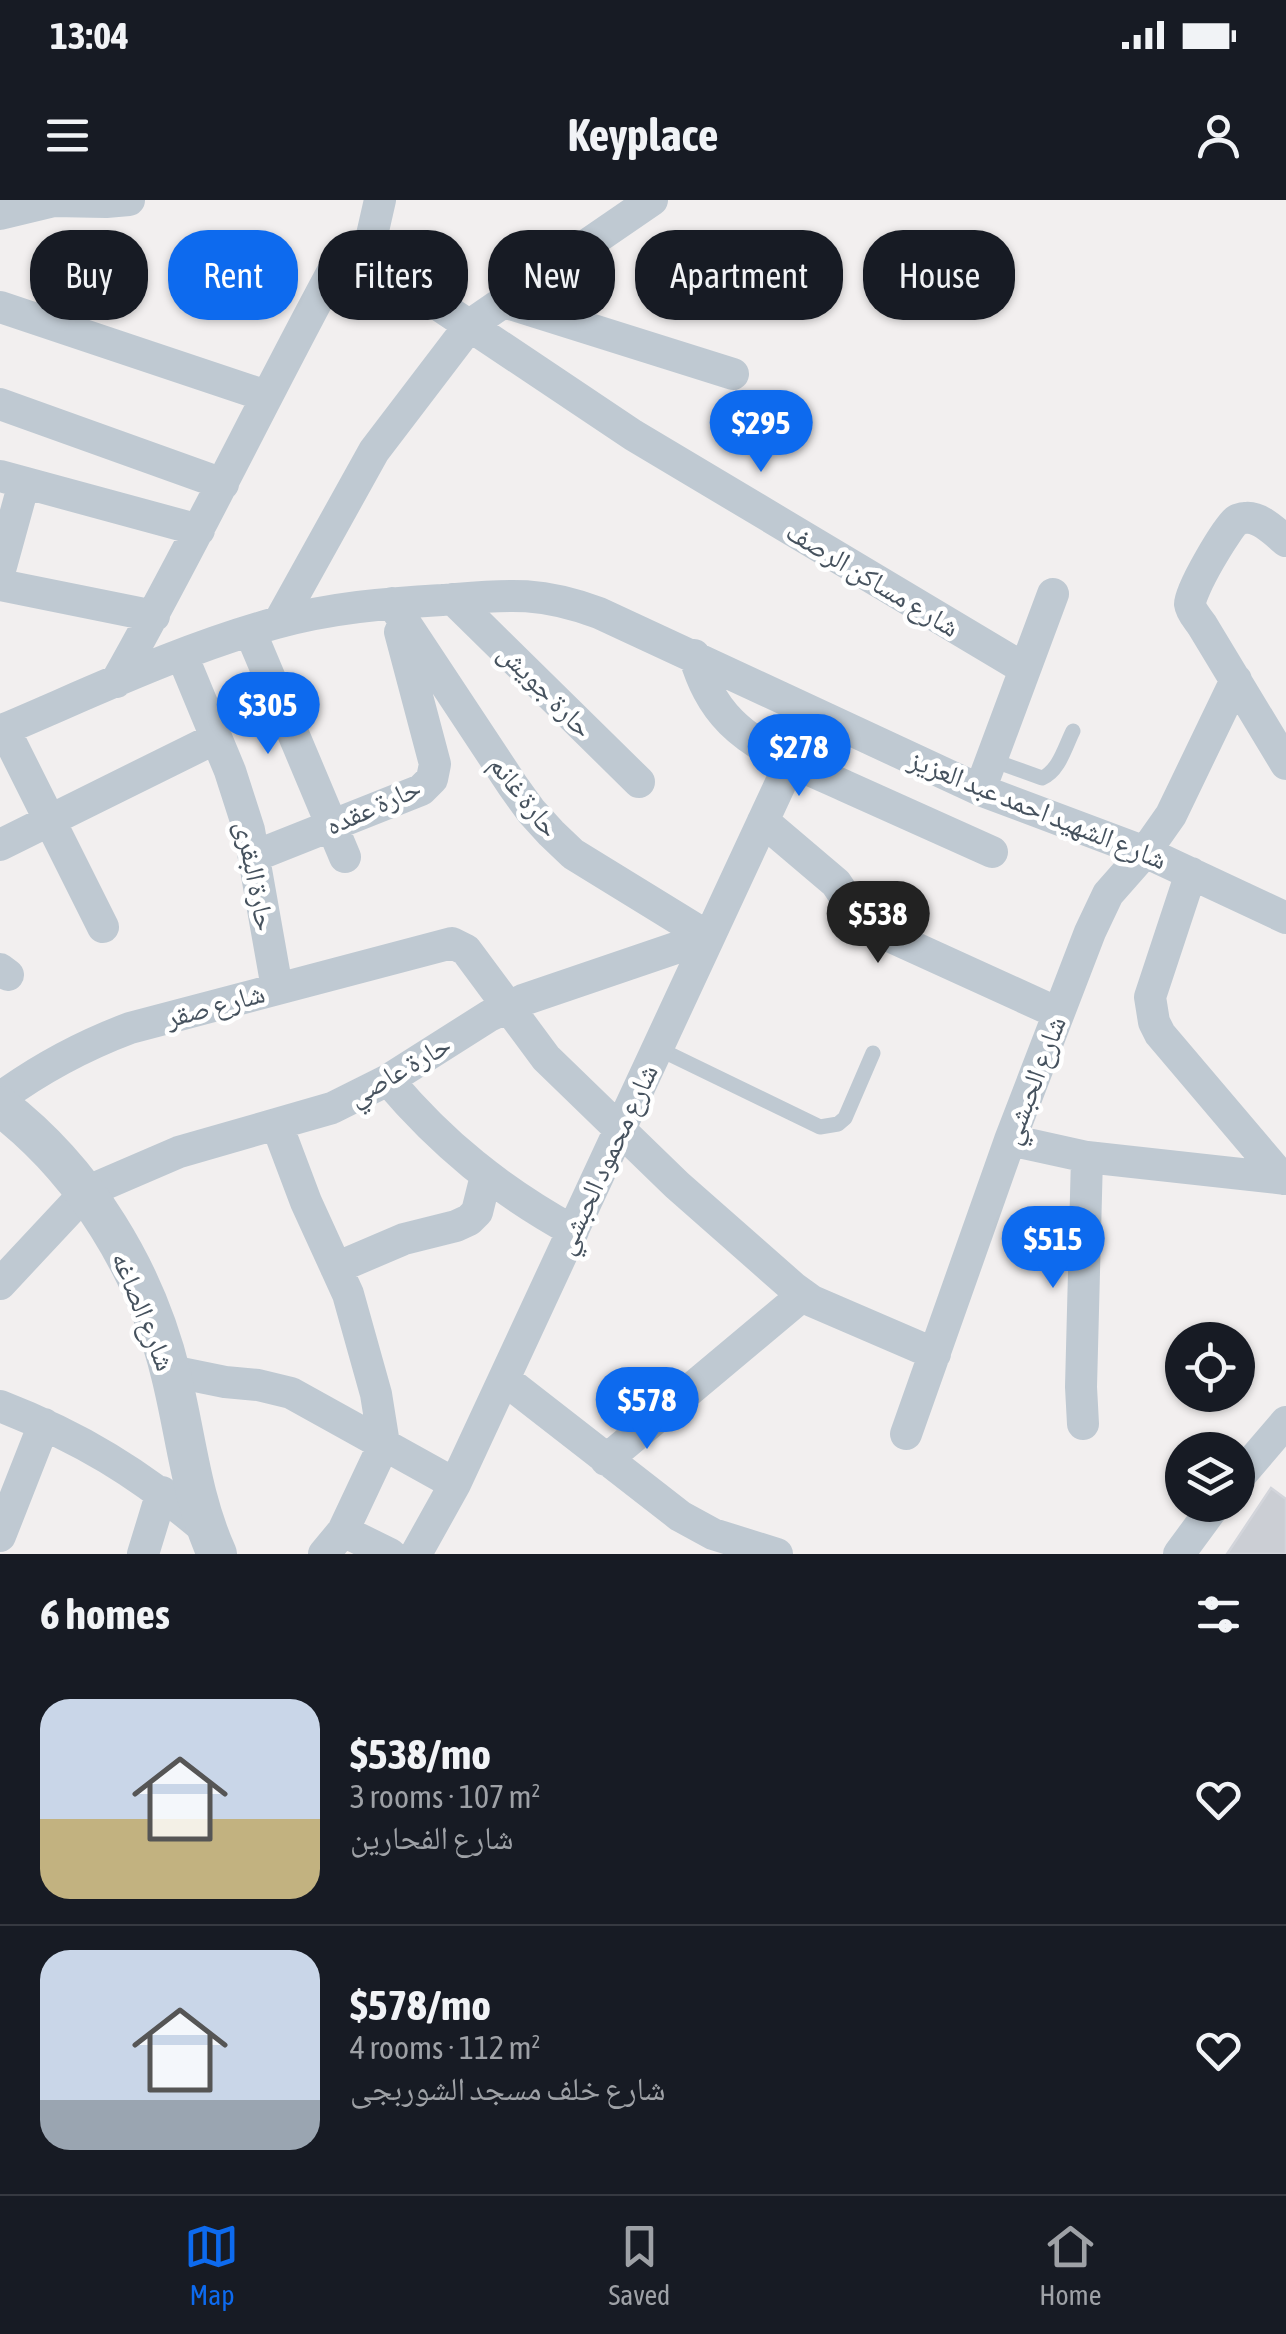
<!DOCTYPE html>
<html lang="en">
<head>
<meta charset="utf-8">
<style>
  :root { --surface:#171b24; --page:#20242c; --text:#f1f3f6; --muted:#9ea1a6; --line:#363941; --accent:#0d6aee }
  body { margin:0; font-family:"Asap Condensed","Noto Naskh Arabic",sans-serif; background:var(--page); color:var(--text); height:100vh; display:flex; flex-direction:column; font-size:38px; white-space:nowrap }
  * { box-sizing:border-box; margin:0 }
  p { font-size:32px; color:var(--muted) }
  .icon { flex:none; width:55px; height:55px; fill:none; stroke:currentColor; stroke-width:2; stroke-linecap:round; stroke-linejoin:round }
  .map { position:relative; height:1354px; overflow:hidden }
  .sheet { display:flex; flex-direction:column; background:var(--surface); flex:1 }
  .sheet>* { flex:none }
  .hud { position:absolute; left:30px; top:30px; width:1228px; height:90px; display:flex; gap:20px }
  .fabs { position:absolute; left:1165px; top:1122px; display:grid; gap:20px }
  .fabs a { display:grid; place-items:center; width:90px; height:90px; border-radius:50%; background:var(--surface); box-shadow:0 2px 8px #0004; font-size:50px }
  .price { position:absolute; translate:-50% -85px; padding:0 22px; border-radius:35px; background:var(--accent); color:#fff; font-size:32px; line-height:65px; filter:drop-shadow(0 2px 5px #0008) }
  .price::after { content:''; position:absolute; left:50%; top:60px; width:30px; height:22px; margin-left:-15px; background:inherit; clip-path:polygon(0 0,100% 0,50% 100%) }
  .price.current { background:#222; color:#fff }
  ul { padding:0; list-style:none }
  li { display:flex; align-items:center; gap:30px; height:250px; padding:0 40px }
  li+li { border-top:2px solid var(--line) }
  li span { display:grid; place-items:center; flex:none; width:280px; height:200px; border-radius:30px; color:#555 }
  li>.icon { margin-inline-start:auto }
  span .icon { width:120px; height:120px; fill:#fffc; stroke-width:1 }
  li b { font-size:42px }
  h2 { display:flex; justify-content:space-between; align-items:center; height:120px; padding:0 40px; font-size:42px }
  .tag { padding:0 35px; border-radius:40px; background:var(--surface); box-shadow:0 2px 8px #0004; font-size:35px; line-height:90px }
  .tag.current { background:var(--accent); color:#fff }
  .status { display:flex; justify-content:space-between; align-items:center; height:70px; padding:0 50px; background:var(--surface); direction:ltr }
  .status svg { height:28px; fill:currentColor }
  header { display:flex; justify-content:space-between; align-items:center; height:130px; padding:0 40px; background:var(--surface); font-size:45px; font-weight:700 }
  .dock { display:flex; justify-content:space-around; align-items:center; height:140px; border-top:2px solid var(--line); background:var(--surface); font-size:28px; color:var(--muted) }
  .dock a { display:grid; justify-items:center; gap:5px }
  .dock .current { color:var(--accent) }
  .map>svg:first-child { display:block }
</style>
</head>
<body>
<div class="status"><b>13:04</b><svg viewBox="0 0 49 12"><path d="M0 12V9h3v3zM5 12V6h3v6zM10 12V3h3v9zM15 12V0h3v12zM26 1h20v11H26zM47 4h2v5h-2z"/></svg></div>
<header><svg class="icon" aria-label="menu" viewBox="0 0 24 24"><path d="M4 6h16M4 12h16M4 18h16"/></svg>Keyplace<svg class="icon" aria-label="person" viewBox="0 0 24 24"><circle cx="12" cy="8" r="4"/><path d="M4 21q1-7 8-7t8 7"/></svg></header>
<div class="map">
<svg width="1286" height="1354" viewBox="0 0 1286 1354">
  <rect width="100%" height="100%" fill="#f2efef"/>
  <path fill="#cbced4" stroke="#d3d5db" stroke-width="2.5" d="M 1271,1288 L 1286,1299 L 1286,1354 L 1227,1354 Z"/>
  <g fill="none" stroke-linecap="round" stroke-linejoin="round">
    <path stroke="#bfc9d2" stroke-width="15" d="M 992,560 L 1042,578 C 1059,571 1065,547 1073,531
      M 657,848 L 820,927 L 838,924 L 845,918 L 873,853"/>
    <path stroke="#bfc9d2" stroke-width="32" d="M 0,14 L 54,1 L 106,2 L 129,0
      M 367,57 L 380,0
      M 504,102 L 733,174
      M 0,107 L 266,196
      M 0,204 L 223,284
      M 0,276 L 199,330
      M 1286,341 C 1275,332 1260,316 1245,318 C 1242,318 1240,319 1237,320 C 1227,327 1189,392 1190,404 C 1191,412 1198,419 1202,425 L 1286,564
      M 0,370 L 24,283
      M 0,385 L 154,416
      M 453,399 L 639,582
      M 392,403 L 513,586 L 531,611 L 551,633 L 573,654 L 708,737
      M 279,422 L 374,251 L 470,125 L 652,0
      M 250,431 L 345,657
      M 182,455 L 230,571 L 249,630 L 277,788
      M 694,455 C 702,481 712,503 731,522 C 761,552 806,568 845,586 C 894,608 943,630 992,652
      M 116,482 C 193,346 260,206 334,69 L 349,58 L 367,57 L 633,235 L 1025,469
      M 4,529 L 103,727
      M 0,531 C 90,493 181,449 276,423 C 329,408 387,403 442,400 C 505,395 537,390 599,413 L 980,590 L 1145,652 L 1286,718
      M 980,590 L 1053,394
      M 763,621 L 836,683 L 854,710 L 878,731 L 1058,813
      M 0,645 L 216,538
      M 255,656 L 421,590 L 432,579 L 435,564 L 400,432
      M 1191,673 L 1150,797 L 1154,822 L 1160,834 L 1283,979
      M 0,769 L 8,775
      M 388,880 C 443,945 499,990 573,1031
      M 0,898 C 41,868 82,846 130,828 L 452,743 L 466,750 L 546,858 L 677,985 L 794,1088 L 812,1101 L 935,1154
      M 277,925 L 306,1002 L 348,1094 L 376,1194 L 384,1244 L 343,1331 L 324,1354
      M 1010,940 L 1087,957 L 1286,979
      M 336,1068 L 404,1039 L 456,1026 L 469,1020 L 477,1012 L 486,976
      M 0,1084 L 86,992 L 179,952 L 332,908 L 388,880 L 489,816 L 523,800 L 708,737
      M 171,1171 L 225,1182 L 258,1185 L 291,1193 L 455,1284
      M 504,1179 L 680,1316 L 713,1334 L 777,1354
      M 0,1206 C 80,1237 139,1273 205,1329
      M 1083,1224 L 1081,1187 L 1087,957
      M 906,1234 L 1010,940 L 1090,732 L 1108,694 L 1145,652 L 1171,615 L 1236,480
      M 606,1260 L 803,1095
      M 1238,1278 L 1286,1222
      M 343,1331 L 390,1354
      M 0,1336 L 44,1224
      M 143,1354 L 162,1292
      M 416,1354 L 455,1284 L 791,561
      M 1179,1354 L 1215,1305"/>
    <path stroke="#bfc9d2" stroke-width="40" d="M 0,906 C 85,971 146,1071 171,1175 C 186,1235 191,1297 217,1354"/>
  </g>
  <g text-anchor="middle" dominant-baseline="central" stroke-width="9" stroke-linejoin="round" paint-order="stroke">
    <g font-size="28" fill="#46525e" stroke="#fff">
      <text transform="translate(873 379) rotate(31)">شارع مساكن الرصف</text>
      <text transform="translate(546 490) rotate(45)">حارة جويش</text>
      <text transform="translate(525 596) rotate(52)">حارة غانم</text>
      <text transform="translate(373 606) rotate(-24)">حارة عقده</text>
      <text transform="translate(1038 609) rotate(22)">شارع الشهيد احمد عبد العزيز</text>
      <text transform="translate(256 676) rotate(79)">حارة البقرى</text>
      <text transform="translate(215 805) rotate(-15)">شارع صقر</text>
      <text transform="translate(399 870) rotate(-30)">حارة عاصي</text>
      <text transform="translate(1033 880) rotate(-69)">شارع الحبشي</text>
      <text transform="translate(606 959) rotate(-65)">شارع محمود الحبشي</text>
      <text transform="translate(144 1111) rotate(68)">شارع الصاغه</text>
    </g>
  </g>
</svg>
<div class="fabs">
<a><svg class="icon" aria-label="locate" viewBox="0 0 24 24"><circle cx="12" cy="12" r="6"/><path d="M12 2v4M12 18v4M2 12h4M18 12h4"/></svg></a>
<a><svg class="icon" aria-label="layers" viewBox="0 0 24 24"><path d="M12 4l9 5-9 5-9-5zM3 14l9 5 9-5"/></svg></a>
</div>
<b class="price" style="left:761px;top:275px">$295</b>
<b class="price" style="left:268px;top:557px">$305</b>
<b class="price" style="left:799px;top:599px">$278</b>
<b class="price current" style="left:878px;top:766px">$538</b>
<b class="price" style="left:1053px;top:1091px">$515</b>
<b class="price" style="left:647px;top:1252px">$578</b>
<div class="hud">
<a class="tag">Buy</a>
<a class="tag current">Rent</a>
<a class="tag">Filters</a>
<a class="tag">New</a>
<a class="tag">Apartment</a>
<a class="tag">House</a>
</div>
</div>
<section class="sheet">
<h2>6 homes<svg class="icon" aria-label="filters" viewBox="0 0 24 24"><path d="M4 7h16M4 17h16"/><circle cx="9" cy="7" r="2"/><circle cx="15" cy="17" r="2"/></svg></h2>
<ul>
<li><span style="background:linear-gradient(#c9d6e8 60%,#c2b280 0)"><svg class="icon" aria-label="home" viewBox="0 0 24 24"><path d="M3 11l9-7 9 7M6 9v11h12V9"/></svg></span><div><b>$538/mo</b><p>3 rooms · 107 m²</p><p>شارع الفحارين</p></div><svg class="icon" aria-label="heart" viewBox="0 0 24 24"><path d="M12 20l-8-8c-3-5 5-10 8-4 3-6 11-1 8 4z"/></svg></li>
<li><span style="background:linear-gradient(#c9d6e8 75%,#9aa5b1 0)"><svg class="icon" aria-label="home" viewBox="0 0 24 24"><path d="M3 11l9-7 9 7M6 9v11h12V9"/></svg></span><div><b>$578/mo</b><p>4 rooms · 112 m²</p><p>شارع خلف مسجد الشوربجى</p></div><svg class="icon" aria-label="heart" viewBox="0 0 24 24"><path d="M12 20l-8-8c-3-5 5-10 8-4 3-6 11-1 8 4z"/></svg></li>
</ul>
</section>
<nav class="dock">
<a class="current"><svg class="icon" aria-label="map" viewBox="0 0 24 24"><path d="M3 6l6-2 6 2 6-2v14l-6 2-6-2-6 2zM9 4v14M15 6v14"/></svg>Map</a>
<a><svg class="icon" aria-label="saved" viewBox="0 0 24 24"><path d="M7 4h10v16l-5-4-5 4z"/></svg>Saved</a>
<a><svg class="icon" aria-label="home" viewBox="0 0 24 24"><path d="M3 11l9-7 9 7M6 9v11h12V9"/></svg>Home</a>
</nav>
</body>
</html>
